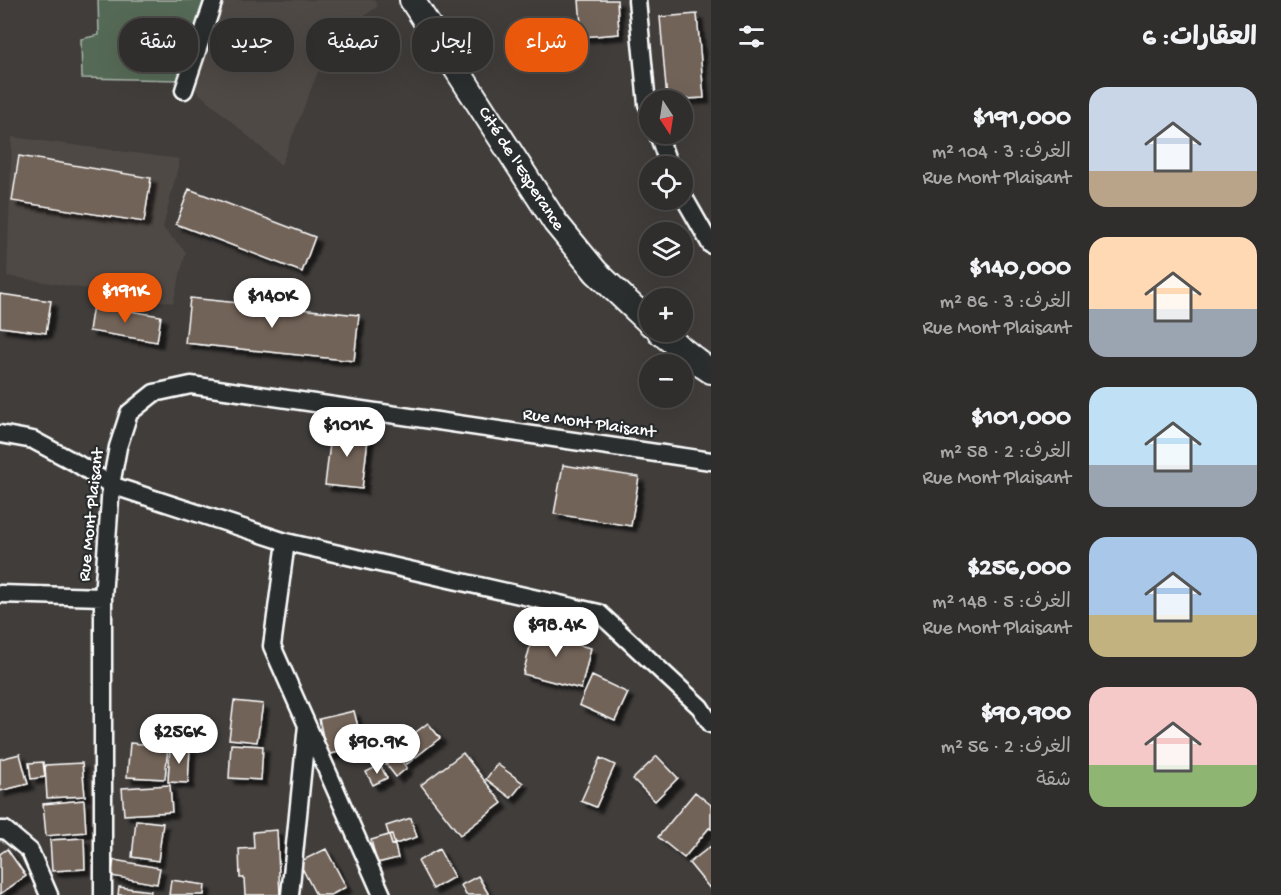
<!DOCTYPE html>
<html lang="ar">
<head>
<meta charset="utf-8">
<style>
  :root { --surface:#302e2c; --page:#383634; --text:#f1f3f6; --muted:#a8a8a9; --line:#4b4a48; --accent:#ea580c }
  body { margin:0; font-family:"Gochi Hand","Playpen Sans Arabic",sans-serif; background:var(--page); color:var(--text); direction:rtl; height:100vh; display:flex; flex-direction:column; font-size:22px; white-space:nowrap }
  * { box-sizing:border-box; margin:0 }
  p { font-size:20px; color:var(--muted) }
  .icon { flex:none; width:33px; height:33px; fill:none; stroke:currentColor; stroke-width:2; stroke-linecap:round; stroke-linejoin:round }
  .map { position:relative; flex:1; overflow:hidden; direction:ltr }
  .sheet { display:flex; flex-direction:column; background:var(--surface); width:570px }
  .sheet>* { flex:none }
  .hud { position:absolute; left:18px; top:18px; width:570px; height:54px; direction:rtl; display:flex; gap:12px }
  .needle { width:39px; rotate:168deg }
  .tools { position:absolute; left:639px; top:90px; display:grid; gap:12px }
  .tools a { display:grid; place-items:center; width:54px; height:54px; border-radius:50%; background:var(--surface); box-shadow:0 6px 24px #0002,0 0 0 2px var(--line); font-size:30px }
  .price { position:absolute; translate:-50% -51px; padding:0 14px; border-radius:21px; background:#fff; color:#222; font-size:20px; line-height:39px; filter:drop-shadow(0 2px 3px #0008) }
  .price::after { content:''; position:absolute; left:50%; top:36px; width:18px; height:14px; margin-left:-9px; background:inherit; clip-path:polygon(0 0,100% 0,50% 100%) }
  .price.selected { background:var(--accent); color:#fff }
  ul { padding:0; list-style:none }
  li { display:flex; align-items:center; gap:18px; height:150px; padding:0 24px }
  li span { display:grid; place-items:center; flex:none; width:168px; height:120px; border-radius:18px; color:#555 }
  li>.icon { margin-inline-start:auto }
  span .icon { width:72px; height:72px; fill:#fffc; stroke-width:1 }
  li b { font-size:26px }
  h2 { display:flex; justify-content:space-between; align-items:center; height:72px; padding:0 24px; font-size:26px }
  .tag { padding:0 21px; border-radius:24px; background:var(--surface); box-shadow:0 6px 24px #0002,0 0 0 2px var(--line); font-size:21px; line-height:54px }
  .tag.selected { background:var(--accent); color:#fff }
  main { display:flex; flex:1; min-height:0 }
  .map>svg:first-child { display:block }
</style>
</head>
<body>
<main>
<section class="sheet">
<h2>العقارات: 6<svg class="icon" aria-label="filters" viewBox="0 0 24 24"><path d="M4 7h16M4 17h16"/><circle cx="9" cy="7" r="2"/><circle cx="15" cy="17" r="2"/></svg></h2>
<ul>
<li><span style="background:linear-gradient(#c9d6e8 70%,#b9a48a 0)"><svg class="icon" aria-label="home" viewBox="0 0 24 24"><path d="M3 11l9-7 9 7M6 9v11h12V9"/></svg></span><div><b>$191,000</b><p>الغرف: 3 · 104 m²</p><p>Rue Mont Plaisant</p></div></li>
<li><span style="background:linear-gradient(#ffd9b3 60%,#9aa5b1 0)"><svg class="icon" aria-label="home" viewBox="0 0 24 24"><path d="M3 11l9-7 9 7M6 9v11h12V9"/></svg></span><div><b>$140,000</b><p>الغرف: 3 · 86 m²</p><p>Rue Mont Plaisant</p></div></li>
<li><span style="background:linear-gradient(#bfe0f5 65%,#9aa5b1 0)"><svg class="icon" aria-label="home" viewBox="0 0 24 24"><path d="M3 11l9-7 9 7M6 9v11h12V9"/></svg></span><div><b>$101,000</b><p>الغرف: 2 · 58 m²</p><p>Rue Mont Plaisant</p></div></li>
<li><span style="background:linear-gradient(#a9c7e8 65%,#c2b280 0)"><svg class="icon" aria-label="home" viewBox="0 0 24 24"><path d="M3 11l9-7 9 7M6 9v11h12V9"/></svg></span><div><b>$256,000</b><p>الغرف: 5 · 148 m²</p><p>Rue Mont Plaisant</p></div></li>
<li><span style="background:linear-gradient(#f6c9c9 65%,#8fb573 0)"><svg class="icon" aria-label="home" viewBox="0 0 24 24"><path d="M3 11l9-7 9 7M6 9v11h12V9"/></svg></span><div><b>$90,900</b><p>الغرف: 2 · 56 m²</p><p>شقة</p></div></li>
</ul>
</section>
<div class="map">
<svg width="711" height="895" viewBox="0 0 711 895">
  <defs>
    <filter id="shadow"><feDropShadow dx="5.5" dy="5.5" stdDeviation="1.5" flood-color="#0009"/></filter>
  </defs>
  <rect width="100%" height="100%" fill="#403d3b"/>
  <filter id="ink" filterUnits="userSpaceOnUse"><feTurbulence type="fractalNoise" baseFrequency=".0167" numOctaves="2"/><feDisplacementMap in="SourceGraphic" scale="12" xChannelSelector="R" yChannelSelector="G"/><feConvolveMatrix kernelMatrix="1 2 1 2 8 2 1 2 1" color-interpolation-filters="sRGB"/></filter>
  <g filter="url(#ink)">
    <path fill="#4f4844" d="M 224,0 L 374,0 L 378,6 L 333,40 L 320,67 L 281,165 L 193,88 Z
      M 12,137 L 180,159 L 163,228 L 186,252 L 173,303 L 7,276 Z"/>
    <path fill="#556a56" stroke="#aab4aa" stroke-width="1.5" d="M 98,0 L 204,0 L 178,80 L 82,78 L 81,39 L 99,35 Z"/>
    <path fill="#726358" stroke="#fff" stroke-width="1.5" filter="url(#shadow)" d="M 579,0 L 617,0 L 619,34 L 582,37 Z
      M 697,14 L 704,98 L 667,100 L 660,17 Z
      M 19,156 L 151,178 L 144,222 L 12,201 Z
      M 189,189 L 315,237 L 302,272 L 176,224 Z
      M 0,294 L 51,301 L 46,333 L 0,327 Z
      M 190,298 L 359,315 L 354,361 L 185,343 Z
      M 93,305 L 161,316 L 157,342 L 89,331 Z
      M 332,427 L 369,431 L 362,489 L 325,485 Z
      M 563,465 L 639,477 L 631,526 L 554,514 Z
      M 536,623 L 561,630 L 558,640 L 591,648 L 581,689 L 523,674 Z
      M 592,676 L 628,693 L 615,721 L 579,705 Z
      M 234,701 L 263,704 L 257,742 L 229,739 Z
      M 354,711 L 363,746 L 327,755 L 319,719 Z
      M 428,723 L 440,738 L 407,764 L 395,748 Z
      M 130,743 L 168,746 L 165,779 L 127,777 Z
      M 231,744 L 263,746 L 261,780 L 229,778 Z
      M 170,747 L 190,748 L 188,783 L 168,782 Z
      M 463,753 L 502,803 L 460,835 L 421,785 Z
      M 20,754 L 28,784 L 0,791 L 0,759 Z
      M 397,755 L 407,768 L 396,777 L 386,764 Z
      M 657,756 L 678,778 L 655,801 L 633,779 Z
      M 600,758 L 615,765 L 596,807 L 581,801 Z
      M 43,762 L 45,777 L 31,779 L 29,763 Z
      M 82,763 L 85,796 L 47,798 L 45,765 Z
      M 497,764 L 523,783 L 511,798 L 486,779 Z
      M 380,765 L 387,778 L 373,785 L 366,772 Z
      M 170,785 L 172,812 L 124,815 L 122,788 Z
      M 695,792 L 711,805 L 711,829 L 709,828 L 684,858 L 658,837 Z
      M 84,800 L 86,832 L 46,836 L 43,804 Z
      M 411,818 L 417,837 L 392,845 L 386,826 Z
      M 136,820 L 163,823 L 158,861 L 132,857 Z
      M 277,830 L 280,895 L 245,895 L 244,878 L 240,878 L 239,849 L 254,848 L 253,832 Z
      M 392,834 L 398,858 L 377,863 L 371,840 Z
      M 84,838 L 85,869 L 52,871 L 50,840 Z
      M 711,846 L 711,890 L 689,863 Z
      M 7,849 L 26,876 L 0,894 L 0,854 Z
      M 326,849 L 346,887 L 331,895 L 316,895 L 299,862 Z
      M 439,849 L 454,877 L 433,889 L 418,861 Z
      M 114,860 L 160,868 L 157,884 L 111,876 Z
      M 478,876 L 489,895 L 466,895 L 461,885 Z
      M 171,880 L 205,885 L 204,895 L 169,895 Z
      M 119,887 L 151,891 L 150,895 L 118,895 Z"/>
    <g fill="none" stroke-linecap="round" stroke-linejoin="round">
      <defs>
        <path id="minor" d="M 637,0 L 647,104 L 650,110
          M 184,90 L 214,0
          M 658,134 L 669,166
          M 682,194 L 711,245
          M 0,434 L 33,440 L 76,463 L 111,485 L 286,542 L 599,613 L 700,707 L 711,724
          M 286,542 L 272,646 L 382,895
          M 0,594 L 103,597
          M 0,830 L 5,830 L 30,851 L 49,895
          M 103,895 L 103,597 L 111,485 L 118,447 L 129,413 L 154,393 L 191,385 L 711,461
          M 290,895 L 307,725"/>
        <g id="secondary">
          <path id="s1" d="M 412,0 L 555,222 L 596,272 L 650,323"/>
          <path d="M 660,332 L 702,365 L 711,371"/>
        </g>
      </defs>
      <use href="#minor" stroke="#fff" stroke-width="21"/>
      <use href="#secondary" stroke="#fff" stroke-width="28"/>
      <use href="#minor" stroke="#2a2d2e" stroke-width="16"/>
      <use href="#secondary" stroke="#2a2d2e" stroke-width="24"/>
    </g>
  </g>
  <g text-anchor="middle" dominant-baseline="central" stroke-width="4.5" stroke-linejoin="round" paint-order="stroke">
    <g font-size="18" fill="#fff" stroke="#2a2d2e">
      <text stroke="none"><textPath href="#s1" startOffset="201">Cité de l'Esperance</textPath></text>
      <text transform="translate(589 424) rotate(8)">Rue Mont Plaisant</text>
      <text transform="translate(92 515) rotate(-84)">Rue Mont Plaisant</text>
    </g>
  </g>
</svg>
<div class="tools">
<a><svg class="needle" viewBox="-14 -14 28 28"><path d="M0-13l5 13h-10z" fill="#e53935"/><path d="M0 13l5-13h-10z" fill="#a8a8a9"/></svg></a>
<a><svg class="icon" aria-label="locate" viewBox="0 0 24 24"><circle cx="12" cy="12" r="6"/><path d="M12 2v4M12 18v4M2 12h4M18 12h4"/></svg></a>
<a><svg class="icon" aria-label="layers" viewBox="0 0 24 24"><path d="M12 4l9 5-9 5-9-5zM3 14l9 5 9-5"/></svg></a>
<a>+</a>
<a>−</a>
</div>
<b class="price selected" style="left:125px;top:324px">$191K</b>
<b class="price" style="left:272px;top:329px">$140K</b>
<b class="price" style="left:347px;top:458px">$101K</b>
<b class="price" style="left:556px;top:658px">$98.4K</b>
<b class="price" style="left:179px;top:765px">$256K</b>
<b class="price" style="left:377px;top:775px">$90.9K</b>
<div class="hud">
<a class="tag selected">شراء</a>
<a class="tag">إيجار</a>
<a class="tag">تصفية</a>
<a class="tag">جديد</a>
<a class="tag">شقة</a>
</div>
</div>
</main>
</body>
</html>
